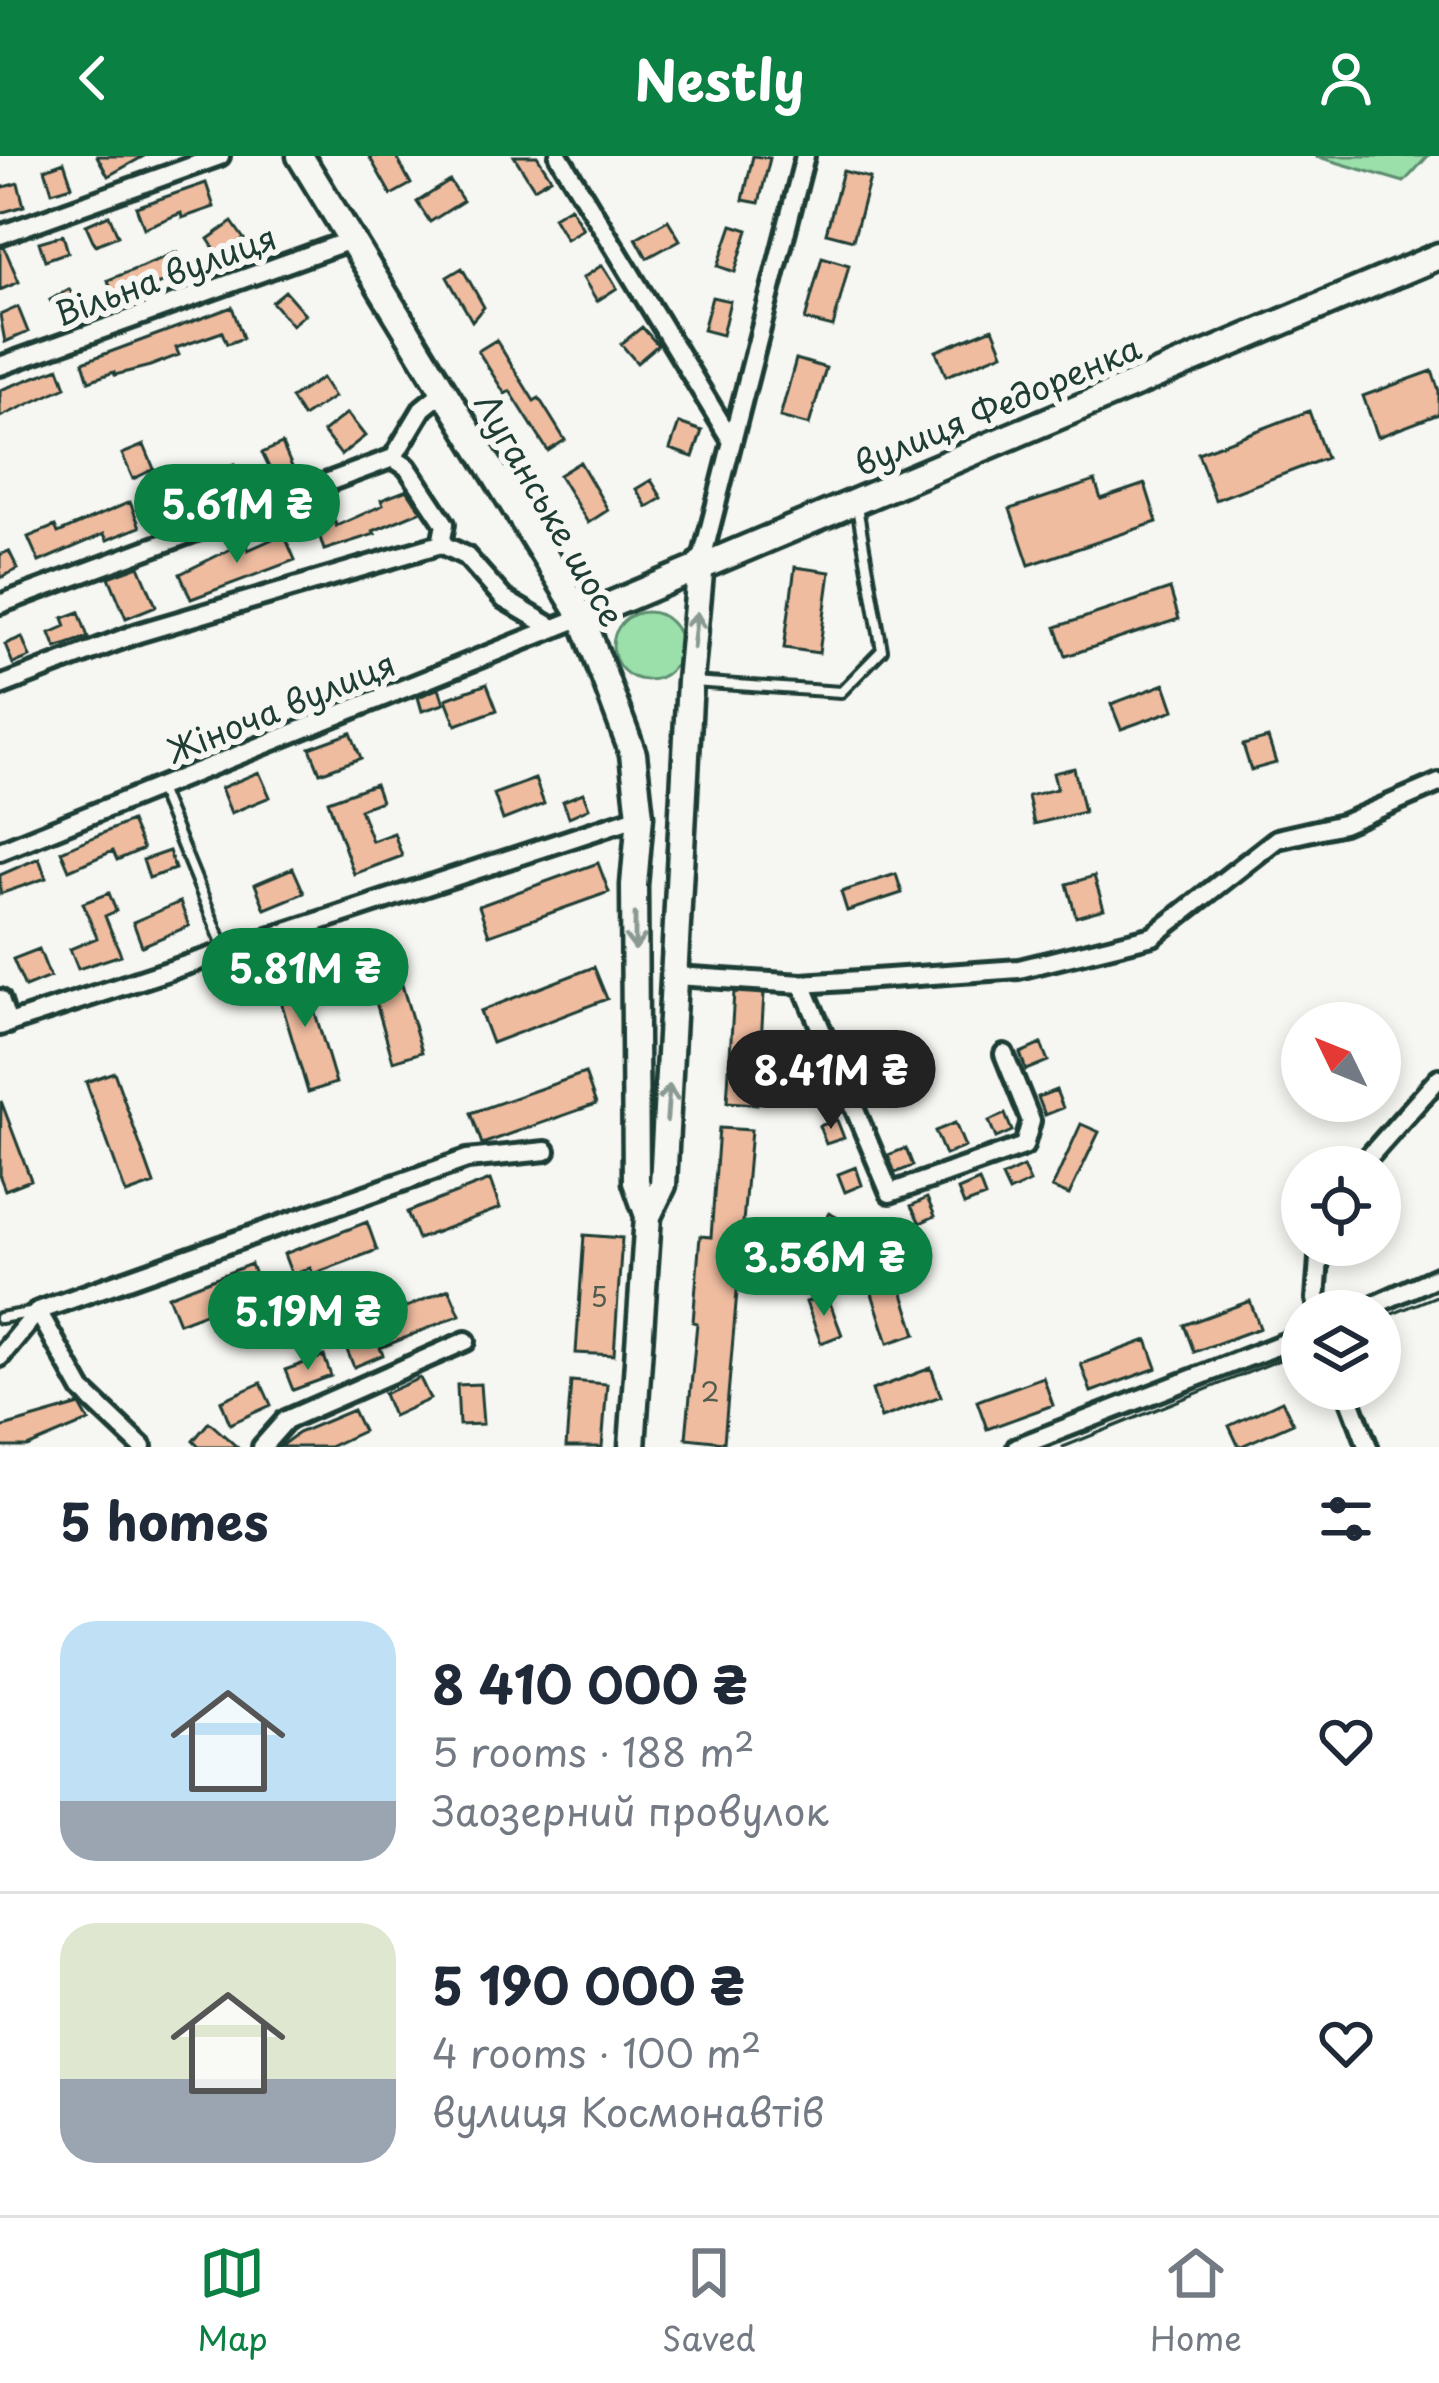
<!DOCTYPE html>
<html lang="en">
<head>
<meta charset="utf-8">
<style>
  :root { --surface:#fff; --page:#f6f6f7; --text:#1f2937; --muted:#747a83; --line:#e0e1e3; --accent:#0b8043 }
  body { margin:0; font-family:"Playpen Sans",sans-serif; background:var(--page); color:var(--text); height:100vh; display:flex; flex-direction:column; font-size:45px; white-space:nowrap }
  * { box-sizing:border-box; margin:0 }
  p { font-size:39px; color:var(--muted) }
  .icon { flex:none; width:66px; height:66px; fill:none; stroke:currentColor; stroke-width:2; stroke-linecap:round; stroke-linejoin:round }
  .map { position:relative; height:1291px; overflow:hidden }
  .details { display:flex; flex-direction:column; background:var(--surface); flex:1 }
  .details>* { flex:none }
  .needle { width:78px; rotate:313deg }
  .fabs { position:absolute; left:1281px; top:846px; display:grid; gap:24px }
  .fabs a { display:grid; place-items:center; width:120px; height:120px; border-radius:50%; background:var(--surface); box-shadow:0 6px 18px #0003; font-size:60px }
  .price { position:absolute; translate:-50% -102px; padding:0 27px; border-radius:42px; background:var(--accent); color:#fff; font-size:39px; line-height:78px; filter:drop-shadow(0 3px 6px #0008) }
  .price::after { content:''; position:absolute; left:50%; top:72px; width:36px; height:27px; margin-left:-18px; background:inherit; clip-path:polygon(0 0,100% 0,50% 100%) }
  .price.current { background:#222; color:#fff }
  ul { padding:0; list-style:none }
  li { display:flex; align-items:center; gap:36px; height:300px; padding:0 60px }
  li+li { border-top:3px solid var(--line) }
  li span { display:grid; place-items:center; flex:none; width:336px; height:240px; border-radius:36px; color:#555 }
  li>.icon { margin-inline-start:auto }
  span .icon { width:144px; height:144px; fill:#fffc; stroke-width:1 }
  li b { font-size:51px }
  h2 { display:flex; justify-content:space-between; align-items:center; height:144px; padding:0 60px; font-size:51px }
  header { display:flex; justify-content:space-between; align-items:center; height:156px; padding:0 60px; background:var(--accent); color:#fff; font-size:54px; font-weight:700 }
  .tab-bar { display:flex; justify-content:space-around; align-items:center; height:168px; border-top:3px solid var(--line); background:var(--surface); font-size:33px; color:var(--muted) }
  .tab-bar a { display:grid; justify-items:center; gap:6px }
  .tab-bar .current { color:var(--accent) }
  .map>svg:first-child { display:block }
</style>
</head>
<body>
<header><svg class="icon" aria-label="back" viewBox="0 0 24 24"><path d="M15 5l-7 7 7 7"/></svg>Nestly<svg class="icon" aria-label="person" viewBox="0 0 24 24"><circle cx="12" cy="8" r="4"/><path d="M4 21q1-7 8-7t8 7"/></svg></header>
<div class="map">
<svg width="1439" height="1291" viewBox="0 0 1439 1291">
  <rect width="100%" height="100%" fill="#f6f6f2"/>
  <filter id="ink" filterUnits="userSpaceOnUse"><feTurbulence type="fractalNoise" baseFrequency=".00833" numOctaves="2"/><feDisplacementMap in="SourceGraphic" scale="24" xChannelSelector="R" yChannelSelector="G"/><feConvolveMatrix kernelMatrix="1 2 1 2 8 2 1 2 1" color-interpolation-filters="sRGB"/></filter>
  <g filter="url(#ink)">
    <path fill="#9bdfaa" stroke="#5d8e6f" stroke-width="3" d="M 1315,0 L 1428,0 L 1404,26 Z
      M613 490a34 34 0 1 1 68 0a34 34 0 1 1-68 0Z"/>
    <path fill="#efbca0" stroke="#1f3d34" stroke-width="3" d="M 97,0 L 144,0 L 108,20 Z
      M 369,0 L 396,0 L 411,28 L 391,39 Z
      M 514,0 L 537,0 L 551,22 L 534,32 Z
      M 753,0 L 770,2 L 759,47 L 743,44 Z
      M 64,6 L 72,30 L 52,36 L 45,13 Z
      M 843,15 L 870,22 L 853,84 L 826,77 Z
      M 450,25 L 463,45 L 430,66 L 417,46 Z
      M 18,27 L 24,50 L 0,57 L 0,32 Z
      M 206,27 L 214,51 L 182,62 L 181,57 L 144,72 L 136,51 Z
      M 570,51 L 583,73 L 566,83 L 553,61 Z
      M 109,59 L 118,80 L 95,89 L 86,69 Z
      M 668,64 L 680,84 L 647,102 L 636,82 Z
      M 232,66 L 244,83 L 219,100 L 208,83 Z
      M 732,69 L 748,74 L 735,116 L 718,110 Z
      M 63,79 L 68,96 L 45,104 L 39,86 Z
      M 4,91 L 19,126 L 0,134 L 0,92 Z
      M 177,96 L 186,119 L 114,143 L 108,124 Z
      M 822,101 L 849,109 L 833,171 L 805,164 Z
      M 602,109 L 617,132 L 597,145 L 583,122 Z
      M 462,112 L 484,151 L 472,165 L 447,121 Z
      M 69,133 L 81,152 L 62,163 L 50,144 Z
      M 285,135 L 305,158 L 292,169 L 272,146 Z
      M 712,141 L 730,145 L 722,179 L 703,174 Z
      M 18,151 L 28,176 L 5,186 L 0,159 Z
      M 232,151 L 243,182 L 227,188 L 222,176 L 176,192 L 179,199 L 150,210 L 115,219 L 114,216 L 89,225 L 83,206 Z
      M 642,171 L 658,189 L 637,207 L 621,188 Z
      M 993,172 L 1003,197 L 946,220 L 936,195 Z
      M 496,184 L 534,245 L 539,242 L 565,284 L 548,295 L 510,235 L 505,238 L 478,195 Z
      M 796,203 L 826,212 L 809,269 L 780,261 Z
      M 59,212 L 66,231 L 0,261 L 0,234 Z
      M 1432,215 L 1439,235 L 1439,258 L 1378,281 L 1363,240 Z
      M 322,222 L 334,241 L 303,261 L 291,242 Z
      M 1309,255 L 1326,302 L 1215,344 L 1198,297 Z
      M 347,257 L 365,280 L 341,299 L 323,276 Z
      M 679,267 L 702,275 L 693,301 L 670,293 Z
      M 282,288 L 293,313 L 274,322 L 262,297 Z
      M 144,289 L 154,313 L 133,323 L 122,298 Z
      M 580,306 L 608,354 L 588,367 L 559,319 Z
      M 234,309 L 243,327 L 168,357 L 163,339 Z
      M 651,324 L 662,342 L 647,351 L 636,333 Z
      M 1095,325 L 1101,343 L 1145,328 L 1157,366 L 1029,409 L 1010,353 Z
      M 407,334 L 421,355 L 373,375 L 375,378 L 324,394 L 317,372 L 335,366 L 336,370 L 383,349 L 381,344 Z
      M 130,346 L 140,371 L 107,384 L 104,378 L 39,406 L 28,381 L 55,370 L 58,377 Z
      M 284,378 L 295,404 L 191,443 L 180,418 L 245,386 L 248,394 Z
      M 9,395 L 18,413 L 0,422 L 0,399 Z
      M 139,410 L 156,450 L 126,462 L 109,421 Z
      M 795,411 L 830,416 L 819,497 L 784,492 Z
      M 1170,433 L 1179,463 L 1066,500 L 1056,471 Z
      M 79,456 L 88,481 L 56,492 L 50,477 L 66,470 L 63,462 Z
      M 22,481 L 30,501 L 13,508 L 5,488 Z
      M 487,528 L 497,554 L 456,569 L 446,543 Z
      M 1165,528 L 1174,554 L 1121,573 L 1111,548 Z
      M 439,532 L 444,548 L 422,555 L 418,541 Z
      M 351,577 L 361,602 L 320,617 L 310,592 Z
      M 1268,582 L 1276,607 L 1251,614 L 1243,589 Z
      M 1074,612 L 1084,656 L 1034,668 L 1028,640 L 1057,633 L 1053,617 Z
      M 259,616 L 270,641 L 231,657 L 221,632 Z
      M 535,623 L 544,648 L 503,664 L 494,638 Z
      M 375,628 L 381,645 L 360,653 L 372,685 L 394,677 L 402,700 L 354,718 L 328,645 Z
      M 583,637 L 589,652 L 569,661 L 563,645 Z
      M 131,665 L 143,693 L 117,704 L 113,695 L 69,714 L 61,695 Z
      M 169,695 L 175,713 L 149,722 L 143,704 Z
      M 39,702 L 46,722 L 0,738 L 0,719 Z
      M 598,707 L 609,736 L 489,779 L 479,750 Z
      M 293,712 L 304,737 L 265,753 L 255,728 Z
      M 896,718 L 902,737 L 847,755 L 841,736 Z
      M 1094,720 L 1104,753 L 1076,761 L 1067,728 Z
      M 109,737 L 116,755 L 105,760 L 121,799 L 78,813 L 70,793 L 97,782 L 83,747 Z
      M 180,746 L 189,770 L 142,790 L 133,766 Z
      M 388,782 L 422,896 L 393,905 L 360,791 Z
      M 39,793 L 50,821 L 25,831 L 13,803 Z
      M 594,811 L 607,843 L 492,887 L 480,855 Z
      M 302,813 L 336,927 L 308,936 L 274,822 Z
      M 734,836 L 764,838 L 757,948 L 727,946 Z
      M 1041,888 L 1048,905 L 1026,914 L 1020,897 Z
      M 114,916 L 154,1028 L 126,1038 L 86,926 Z
      M 585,917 L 596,948 L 482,988 L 471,957 Z
      M 1056,934 L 1063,952 L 1045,959 L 1038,941 Z
      M 1,945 L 31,1024 L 5,1034 L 0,1021 Z
      M 1005,958 L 1012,975 L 996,982 L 989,965 Z
      M 837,964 L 844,982 L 826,988 L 819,970 Z
      M 955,967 L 965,991 L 945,999 L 935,975 Z
      M 1081,968 L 1099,976 L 1069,1039 L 1052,1032 Z
      M 719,972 L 751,974 L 724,1286 L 686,1282 L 697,1167 L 693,1166 L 700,1080 L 711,1081 Z
      M 906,992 L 913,1010 L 895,1017 L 888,999 Z
      M 856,1011 L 862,1029 L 845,1036 L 838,1018 Z
      M 1023,1011 L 1030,1026 L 1009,1036 L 1002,1021 Z
      M 490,1024 L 500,1052 L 418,1083 L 407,1056 Z
      M 979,1025 L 985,1041 L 964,1049 L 958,1034 Z
      M 927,1042 L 935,1060 L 920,1067 L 911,1050 Z
      M 829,1057 L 853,1070 L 846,1083 L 821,1070 Z
      M 367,1066 L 377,1094 L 313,1118 L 310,1112 L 292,1119 L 284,1098 Z
      M 584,1079 L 622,1082 L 614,1199 L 576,1197 Z
      M 251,1108 L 261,1136 L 179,1167 L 168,1140 Z
      M 896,1116 L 916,1178 L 888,1187 L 868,1125 Z
      M 449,1133 L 460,1159 L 380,1192 L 383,1199 L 354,1211 L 344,1187 L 386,1168 L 383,1161 Z
      M 827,1139 L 842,1179 L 821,1187 L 806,1146 Z
      M 1250,1145 L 1260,1172 L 1194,1196 L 1184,1169 Z
      M 1147,1184 L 1157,1212 L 1091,1236 L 1081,1208 Z
      M 324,1200 L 331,1220 L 293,1234 L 285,1214 Z
      M 931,1212 L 941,1240 L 881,1262 L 872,1234 Z
      M 1043,1221 L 1053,1249 L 987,1273 L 977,1245 Z
      M 420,1222 L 430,1243 L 393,1260 L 384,1238 Z
      M 571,1225 L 607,1228 L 602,1291 L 566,1291 Z
      M 261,1227 L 271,1249 L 230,1268 L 221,1245 Z
      M 480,1228 L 483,1268 L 459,1269 L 457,1229 Z
      M 1282,1245 L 1293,1267 L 1239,1291 L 1229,1270 Z
      M 80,1249 L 89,1265 L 27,1291 L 0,1291 L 0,1272 Z
      M 353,1254 L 363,1275 L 329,1291 L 279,1291 L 298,1277 Z
      M 209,1266 L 237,1291 L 199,1291 L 193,1285 Z"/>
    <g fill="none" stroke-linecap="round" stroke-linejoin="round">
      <defs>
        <path id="lane" d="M 693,526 L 841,536 L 882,494 L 857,351
          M 159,633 L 225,794
          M 0,1162 L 30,1157"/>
        <path id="street" d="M 559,0 L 730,282
          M 0,79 L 220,0
          M 0,210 L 351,84
          M 393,302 L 407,311 L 445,368 L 441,388
          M 393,302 L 423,252 L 444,235
          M 701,407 L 805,0
          M 0,448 L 393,302
          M 0,530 L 138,477 L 441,388 L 466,400 L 504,443 L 553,472
          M 0,695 L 582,461
          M 676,820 L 802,828 L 1019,813 L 1153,780 L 1277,683 L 1343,668 L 1439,627
          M 802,828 L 890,1037 L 1024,990 L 1031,965 L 1004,898
          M 0,843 L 8,868
          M 0,870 L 640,660
          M 1360,1011 L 1439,922
          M 38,1155 L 82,1234 L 142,1291
          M 1319,1155 L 1316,1143 L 1320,1089
          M 1361,1155 L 1439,1120
          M 0,1201 L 38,1155 L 467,1003 L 546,995
          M 1346,1233 L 1368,1291
          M 262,1291 L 286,1264 L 466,1185
          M 1017,1291 L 1302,1180"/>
        <path id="secondary" d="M 300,0 L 582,461 L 633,598 L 640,660 L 634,729 L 636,1026 L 648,1060 L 632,1291
          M 582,461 L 1439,100
          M 648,1060 L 663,1029 L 690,525 L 701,407"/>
      </defs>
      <use href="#lane" stroke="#1f3d34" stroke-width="16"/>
      <use href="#street" stroke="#1f3d34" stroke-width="26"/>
      <use href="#secondary" stroke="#1f3d34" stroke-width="33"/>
      <use href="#lane" stroke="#f6f6f2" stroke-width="8"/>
      <use href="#street" stroke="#f6f6f2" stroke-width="16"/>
      <use href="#secondary" stroke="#f6f6f2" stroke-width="24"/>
      <path stroke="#1f3d34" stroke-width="3" d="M 1380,1163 L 1439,1139
        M 1063,1291 L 1302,1195"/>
    </g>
    <defs><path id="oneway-shaft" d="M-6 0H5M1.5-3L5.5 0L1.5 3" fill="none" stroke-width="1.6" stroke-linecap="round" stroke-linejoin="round" transform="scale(3)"/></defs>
    <g stroke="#8a9a93">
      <use href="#oneway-shaft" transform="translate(695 474) rotate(-84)"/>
      <use href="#oneway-shaft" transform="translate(635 776) rotate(90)"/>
      <use href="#oneway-shaft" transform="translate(668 947) rotate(-86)"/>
    </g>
  </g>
  <g text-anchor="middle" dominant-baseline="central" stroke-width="12" stroke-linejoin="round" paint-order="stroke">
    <g font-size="27" fill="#535d4f">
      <text x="599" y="1139">5</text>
      <text x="710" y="1234">2</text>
    </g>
    <g font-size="33" fill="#1f3d34" stroke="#f6f6f2">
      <text transform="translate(165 118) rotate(-20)">Вільна вулиця</text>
      <text transform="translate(997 248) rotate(-23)">вулиця Федоренка</text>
      <text transform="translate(551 353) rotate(60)">Луганське шосе</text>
      <text transform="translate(280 550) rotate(-22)">Жіноча вулиця</text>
    </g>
  </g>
</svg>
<div class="fabs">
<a><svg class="needle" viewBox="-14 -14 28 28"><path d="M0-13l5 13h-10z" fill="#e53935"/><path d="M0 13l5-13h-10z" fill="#747a83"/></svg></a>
<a><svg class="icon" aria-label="locate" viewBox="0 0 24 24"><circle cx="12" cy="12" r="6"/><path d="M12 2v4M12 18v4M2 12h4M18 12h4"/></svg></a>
<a><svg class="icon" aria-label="layers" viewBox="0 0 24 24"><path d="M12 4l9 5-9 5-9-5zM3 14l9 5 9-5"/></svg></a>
</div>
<b class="price" style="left:237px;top:410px">5.61M ₴</b>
<b class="price" style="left:305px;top:874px">5.81M ₴</b>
<b class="price current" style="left:831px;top:976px">8.41M ₴</b>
<b class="price" style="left:824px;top:1163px">3.56M ₴</b>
<b class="price" style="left:308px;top:1217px">5.19M ₴</b>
</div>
<section class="details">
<h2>5 homes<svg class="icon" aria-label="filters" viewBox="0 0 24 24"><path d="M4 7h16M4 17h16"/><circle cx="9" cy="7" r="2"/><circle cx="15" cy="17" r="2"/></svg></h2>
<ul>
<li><span style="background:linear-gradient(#bfe0f5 75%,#9aa5b1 0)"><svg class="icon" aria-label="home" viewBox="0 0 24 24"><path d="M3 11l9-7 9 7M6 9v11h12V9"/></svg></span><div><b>8 410 000 ₴</b><p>5 rooms · 188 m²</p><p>Заозерний провулок</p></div><svg class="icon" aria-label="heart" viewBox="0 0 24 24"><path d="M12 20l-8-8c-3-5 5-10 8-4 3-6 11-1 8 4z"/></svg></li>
<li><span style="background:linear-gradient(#dfe7d0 65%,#9aa5b1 0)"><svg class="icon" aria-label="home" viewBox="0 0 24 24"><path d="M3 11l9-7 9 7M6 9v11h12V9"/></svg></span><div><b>5 190 000 ₴</b><p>4 rooms · 100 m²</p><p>вулиця Космонавтів</p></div><svg class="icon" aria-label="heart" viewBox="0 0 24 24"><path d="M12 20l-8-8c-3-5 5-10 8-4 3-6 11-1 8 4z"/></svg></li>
</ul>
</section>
<nav class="tab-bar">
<a class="current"><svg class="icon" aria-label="map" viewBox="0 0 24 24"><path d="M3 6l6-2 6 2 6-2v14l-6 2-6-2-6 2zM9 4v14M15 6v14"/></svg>Map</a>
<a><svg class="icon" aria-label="saved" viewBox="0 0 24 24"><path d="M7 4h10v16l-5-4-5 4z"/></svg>Saved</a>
<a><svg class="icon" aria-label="home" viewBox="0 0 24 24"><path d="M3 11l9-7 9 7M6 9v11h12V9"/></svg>Home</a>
</nav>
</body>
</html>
